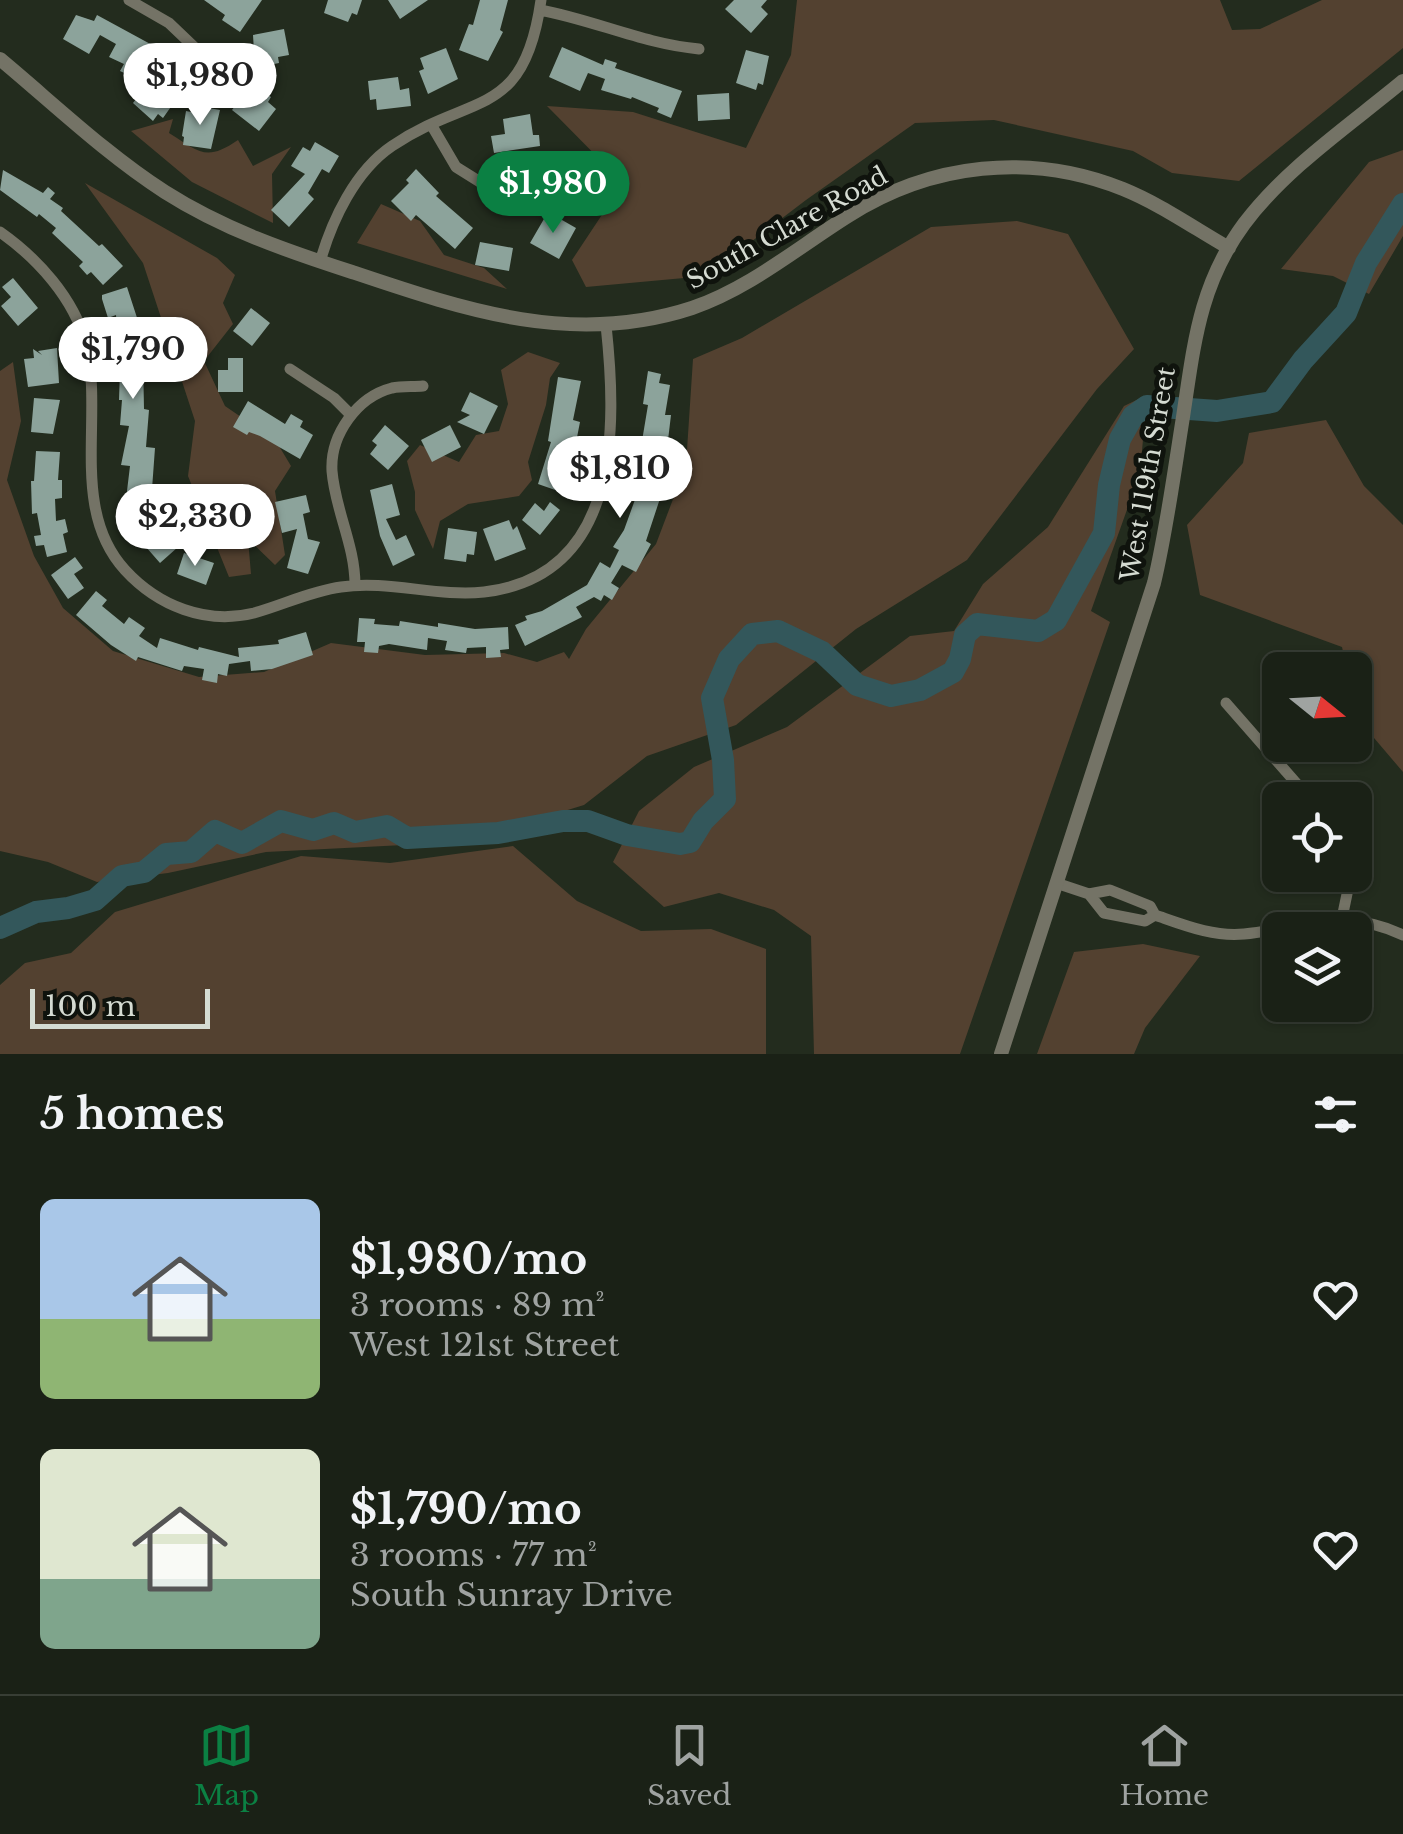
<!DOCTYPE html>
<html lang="en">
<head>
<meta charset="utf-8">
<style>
  :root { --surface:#1a2116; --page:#272e23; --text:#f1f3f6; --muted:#9fa3a1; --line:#383e35; --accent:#0b8043 }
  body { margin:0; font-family:"Libre Baskerville",serif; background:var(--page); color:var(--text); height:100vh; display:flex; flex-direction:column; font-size:38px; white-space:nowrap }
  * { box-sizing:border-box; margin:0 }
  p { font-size:32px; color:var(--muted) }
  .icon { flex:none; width:55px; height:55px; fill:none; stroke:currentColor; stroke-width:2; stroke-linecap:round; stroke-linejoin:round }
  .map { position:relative; height:1054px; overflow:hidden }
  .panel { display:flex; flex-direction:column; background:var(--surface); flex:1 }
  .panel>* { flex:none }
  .needle { width:65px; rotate:108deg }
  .buttons { position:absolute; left:1262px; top:652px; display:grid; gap:20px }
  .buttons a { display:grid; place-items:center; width:110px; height:110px; border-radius:15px; background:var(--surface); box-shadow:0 2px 8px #0004,0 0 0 2px var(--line); font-size:50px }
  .scale { position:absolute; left:30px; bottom:25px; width:180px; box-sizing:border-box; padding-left:10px; border:5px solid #d5dbd2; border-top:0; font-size:28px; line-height:35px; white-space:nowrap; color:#d5dbd2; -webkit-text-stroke:8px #0f130d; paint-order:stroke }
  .price { position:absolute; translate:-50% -85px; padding:0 22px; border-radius:35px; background:#fff; color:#222; font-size:32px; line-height:65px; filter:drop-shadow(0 2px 5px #0008) }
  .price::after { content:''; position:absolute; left:50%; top:60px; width:30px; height:22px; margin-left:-15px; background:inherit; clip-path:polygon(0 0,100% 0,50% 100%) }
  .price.current { background:var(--accent); color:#fff }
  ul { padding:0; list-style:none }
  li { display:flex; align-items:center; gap:30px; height:250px; padding:0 40px }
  li span { display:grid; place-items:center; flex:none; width:280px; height:200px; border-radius:15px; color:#555 }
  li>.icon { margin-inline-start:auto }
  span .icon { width:120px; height:120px; fill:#fffc; stroke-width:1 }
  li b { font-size:42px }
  h2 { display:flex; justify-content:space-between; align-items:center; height:120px; padding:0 40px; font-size:42px }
  .dock { display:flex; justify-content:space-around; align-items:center; height:140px; border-top:2px solid var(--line); background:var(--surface); font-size:28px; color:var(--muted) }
  .dock a { display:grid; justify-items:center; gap:5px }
  .dock .current { color:var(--accent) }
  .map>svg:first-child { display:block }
</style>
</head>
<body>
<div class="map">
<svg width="1403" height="1054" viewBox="0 0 1403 1054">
  <rect width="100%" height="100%" fill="#232c1e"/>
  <path fill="#534130" d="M 797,0 L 1220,0 L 1232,30 L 1260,29 L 1322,0 L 1403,0 L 1403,48 L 1239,181 L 1172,173 L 1133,151 L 994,120 L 915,123 L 806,200 L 706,276 L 586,287 L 572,260 L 623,183 L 547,106 L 633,112 L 746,148 L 791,55 Z
    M 173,119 L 169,133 C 199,152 206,162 238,140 L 253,166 L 291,147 L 272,174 L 273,223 L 192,182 L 131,131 Z
    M 1403,150 L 1403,236 L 1369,294 L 1333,276 L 1281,269 L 1369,162 Z
    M 85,183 L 217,258 L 235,275 L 223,303 L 233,324 L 204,361 L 225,406 L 276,441 L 291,466 L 275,491 L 285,555 L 275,565 L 248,539 L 251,574 L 229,577 L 188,476 L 195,421 L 143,263 Z
    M 381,204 L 420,221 L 444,255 L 484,268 L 507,289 L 357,243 Z
    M 1017,221 L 1068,234 L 1134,349 L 1097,389 L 967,560 L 856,629 L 736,725 L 647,756 L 584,805 L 463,842 L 266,852 L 168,873 L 97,882 L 48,862 L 0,851 L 0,371 L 13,362 L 21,421 L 7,480 L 34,556 L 63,608 L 113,651 L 199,677 L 264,672 L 331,643 L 425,655 L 504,653 L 537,662 L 564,652 L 569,659 L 586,629 L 656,544 L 686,465 L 693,359 L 742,338 L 931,227 Z
    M 528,352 L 560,363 L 550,378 L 546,405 L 528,462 L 532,480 L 519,496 L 468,504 L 440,521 L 433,549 L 415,510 L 415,492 L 407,461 L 420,445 L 459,462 L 476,435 L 499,431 L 508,404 L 501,370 Z
    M 1147,395 L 1140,473 L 1091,611 L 1110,622 L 960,1054 L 814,1054 L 811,936 L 774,910 L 719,893 L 664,907 L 613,862 L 639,811 L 694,767 L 787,727 L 910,636 L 954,631 L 983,584 L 1048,527 L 1124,406 Z
    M 1326,420 L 1364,486 L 1403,525 L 1403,772 L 1357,718 L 1355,670 L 1347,670 L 1342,647 L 1200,595 L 1187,525 L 1243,463 L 1249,433 Z
    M 513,846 L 577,901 L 641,931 L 711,929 L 766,949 L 766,1054 L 0,1054 L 0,985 L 25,963 L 71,953 L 115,912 L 301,856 L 390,863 Z
    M 1143,944 L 1200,956 L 1145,1028 L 1134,1054 L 1037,1054 L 1074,952 Z"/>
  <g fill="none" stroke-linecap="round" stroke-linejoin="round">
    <path stroke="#33575b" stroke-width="22" d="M 0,928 L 36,912 L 68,908 L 95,900 L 122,876 L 144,872 L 166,854 L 191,852 L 215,831 L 242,843 L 281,821 L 313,830 L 334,823 L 355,832 L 387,826 L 407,838 L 498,833 L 563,821 L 588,821 L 627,835 L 680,844 L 690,842 L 703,821 L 725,799 L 723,760 L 712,698 L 729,659 L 752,634 L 778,631 L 822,652 L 857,685 L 891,696 L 920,690 L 953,672 L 960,659 L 965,635 L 977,624 L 1038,631 L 1056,620 L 1104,533 L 1109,485 L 1120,439 L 1133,416 L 1147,406 L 1217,411 L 1272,402 L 1303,360 L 1346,313 L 1366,263 L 1403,204"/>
  </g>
  <path fill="#8ca39b" d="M 204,0 L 262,0 L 240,32 L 222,20 L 225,15 Z
    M 328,0 L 362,0 L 357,15 L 352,13 L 348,22 L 324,13 Z
    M 388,0 L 428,0 L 400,19 Z
    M 480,0 L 508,0 L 500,30 L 503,32 L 488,61 L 459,50 L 469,24 L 473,25 Z
    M 734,0 L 767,0 L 761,7 L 768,14 L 751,33 L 725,9 Z
    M 76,15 L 94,21 L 97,15 L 154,46 L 137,79 L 120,71 L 124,64 L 109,57 L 116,44 L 100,35 L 89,54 L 63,39 Z
    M 284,29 L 289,55 L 278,57 L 279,63 L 255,68 L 253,35 Z
    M 562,47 L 603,65 L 605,59 L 617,63 L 615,68 L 682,91 L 671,118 L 657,112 L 659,108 L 632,97 L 631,99 L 601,90 L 605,79 L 588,73 L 580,91 L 549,77 Z
    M 446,48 L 458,79 L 428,94 L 419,71 L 424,69 L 420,58 Z
    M 746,50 L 769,56 L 763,85 L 758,83 L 756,90 L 736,83 Z
    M 398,77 L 400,90 L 409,88 L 411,106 L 377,110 L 376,99 L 370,100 L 368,81 Z
    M 150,80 L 162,89 L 166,84 L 180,94 L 163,118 L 158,114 L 153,121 L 133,103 Z
    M 253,83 L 271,97 L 268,102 L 276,109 L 259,131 L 232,110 Z
    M 729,93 L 730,119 L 698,121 L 697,95 Z
    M 203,107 L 220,110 L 211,149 L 183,145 L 184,137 L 182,136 L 186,111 L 202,114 Z
    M 530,114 L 533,135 L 539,135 L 540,146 L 494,153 L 491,136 L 505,134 L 503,119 Z
    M 315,142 L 339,156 L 329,173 L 322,169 L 308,193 L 314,199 L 289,227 L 271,210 L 305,174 L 291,166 L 303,147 L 310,151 Z
    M 568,164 L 570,177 L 575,176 L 579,195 L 550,199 L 545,167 Z
    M 416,169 L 439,193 L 436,196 L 473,228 L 455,249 L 416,215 L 411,221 L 391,201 L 409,183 L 406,180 Z
    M 3,170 L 43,193 L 48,187 L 55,193 L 50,199 L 63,208 L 61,211 L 99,246 L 102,244 L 123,266 L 103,285 L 91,272 L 87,275 L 79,266 L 83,262 L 52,233 L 56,228 L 39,214 L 37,217 L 0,190 Z
    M 548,212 L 576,228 L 559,259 L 530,243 Z
    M 480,242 L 513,248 L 509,271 L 475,265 Z
    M 13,278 L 38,308 L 18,326 L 1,306 L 11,297 L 2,287 Z
    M 127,287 L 141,330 L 148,329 L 150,359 L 143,359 L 144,409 L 149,410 L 146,447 L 155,448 L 152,489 L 155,489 L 156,507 L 143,507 L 152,518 L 128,519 L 127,491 L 130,466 L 121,465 L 129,426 L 120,425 L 122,400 L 119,400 L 120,369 L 116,315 L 108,318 L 102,299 L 102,295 Z
    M 251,308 L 270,323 L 252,346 L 233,331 Z
    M 57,348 L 59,383 L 28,387 L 24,359 L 34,358 L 33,349 L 42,355 L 38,351 Z
    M 228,358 L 243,358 L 243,392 L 218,392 L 218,370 L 228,370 Z
    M 648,371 L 661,374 L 659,383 L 670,385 L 665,415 L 671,415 L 666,457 L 673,459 L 646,541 L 651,544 L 636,572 L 622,565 L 611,583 L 619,588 L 612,600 L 604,595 L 601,601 L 594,597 L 576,607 L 582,617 L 525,646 L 515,625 L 527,620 L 525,616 L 542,611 L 587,585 L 600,562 L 610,568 L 619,550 L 613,547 L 624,530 L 645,472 L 637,471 L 648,405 L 643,404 Z
    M 558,377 L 581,381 L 573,420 L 580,422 L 572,463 L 577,464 L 571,483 L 565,481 L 561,492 L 538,484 L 551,442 L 548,441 Z
    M 470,392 L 498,406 L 484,434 L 457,422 L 470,415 L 461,411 Z
    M 34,398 L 60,400 L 53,434 L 31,432 Z
    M 248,401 L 285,424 L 291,414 L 303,421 L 300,427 L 313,435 L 300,459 L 260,436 L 249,432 L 247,435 L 233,427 Z
    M 385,425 L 409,446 L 388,470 L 370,454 L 377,445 L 372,441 Z
    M 450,425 L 461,447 L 432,462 L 421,440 Z
    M 36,451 L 60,452 L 58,480 L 62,480 L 62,498 L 55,499 L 56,521 L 65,519 L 68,532 L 63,534 L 67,552 L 47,557 L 44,545 L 36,546 L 34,536 L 41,535 L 37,513 L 32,514 L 31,481 L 34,481 Z
    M 392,484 L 400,515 L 386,519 L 396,540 L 406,535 L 415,555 L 393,566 L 380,536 L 370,490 Z
    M 306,495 L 310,512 L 303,514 L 308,539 L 320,542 L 308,574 L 287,568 L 297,529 L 282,533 L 275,502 Z
    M 550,502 L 560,510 L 540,535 L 522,520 L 535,503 L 544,511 Z
    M 509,520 L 513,530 L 517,526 L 526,549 L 495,561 L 483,529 Z
    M 157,523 L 178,547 L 160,563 L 139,539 Z
    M 448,528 L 477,532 L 474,555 L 467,554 L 466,562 L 444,559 Z
    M 184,553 L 214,563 L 206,585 L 177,574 Z
    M 75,557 L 83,568 L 74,574 L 84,588 L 68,599 L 51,575 Z
    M 96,591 L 107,600 L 102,606 L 124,624 L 129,617 L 145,628 L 139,636 L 157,648 L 160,638 L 198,650 L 199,647 L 239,657 L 238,648 L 279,644 L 278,640 L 306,632 L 313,655 L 272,669 L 251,671 L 250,661 L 229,664 L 227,676 L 218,674 L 217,683 L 202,680 L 204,669 L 184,666 L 182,671 L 138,657 L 136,661 L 111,645 L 76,615 Z
    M 359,618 L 375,619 L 374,624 L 399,626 L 400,621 L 438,627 L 438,623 L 475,629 L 508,627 L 509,649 L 500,650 L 501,657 L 486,658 L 486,647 L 467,648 L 466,653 L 445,650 L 447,641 L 428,638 L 427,650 L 389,644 L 379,646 L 378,653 L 364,652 L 365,642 L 357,642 Z"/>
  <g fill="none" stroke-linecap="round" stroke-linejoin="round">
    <path stroke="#747366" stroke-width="11" d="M 129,0 L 169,23 L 213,65
      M 540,10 C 594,20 644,44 699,49
      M 432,126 L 456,167 L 504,197
      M 0,232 C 37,258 74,298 86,344 C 104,416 69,509 125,570 C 158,606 206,625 254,613 C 283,605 311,591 341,587 C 388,580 437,597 484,592 C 621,576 617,427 606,325
      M 320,262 C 332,220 355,171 392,146 C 471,92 524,121 541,0
      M 290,369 L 334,398 L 351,415
      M 355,585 C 355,545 335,510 332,471 C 330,435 357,397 392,388 C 402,386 413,387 423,386
      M 1226,703 L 1311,800
      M 1056,883 L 1089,894 L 1110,890 L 1150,906 L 1155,915 C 1184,925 1213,937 1244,934 C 1305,928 1343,907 1403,935
      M 1089,894 L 1104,913 L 1145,921 L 1155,915
      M 1342,918 L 1347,894 L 1345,875"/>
    <path stroke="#747366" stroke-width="14" d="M 0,59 C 54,104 106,154 165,192 C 223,229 287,251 352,272 C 465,310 573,347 692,308 C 750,288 797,248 848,216 C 931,163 1031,152 1123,189 C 1160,204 1194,228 1229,248
      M 1001,1054 L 1154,583 C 1167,528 1174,473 1183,417 C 1194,345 1199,285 1244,224 C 1286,168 1350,125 1403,81"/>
  </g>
  <g text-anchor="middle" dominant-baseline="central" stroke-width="10" stroke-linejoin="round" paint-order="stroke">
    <g font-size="25" fill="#d5dbd2" stroke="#0f130d">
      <text transform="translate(787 228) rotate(-29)">South Clare Road</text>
      <text transform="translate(1148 474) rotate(-80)">West 119th Street</text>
    </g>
  </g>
</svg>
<div class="buttons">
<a><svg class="needle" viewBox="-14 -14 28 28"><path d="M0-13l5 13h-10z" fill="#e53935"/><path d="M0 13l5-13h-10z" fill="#9fa3a1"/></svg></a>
<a><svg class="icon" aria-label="locate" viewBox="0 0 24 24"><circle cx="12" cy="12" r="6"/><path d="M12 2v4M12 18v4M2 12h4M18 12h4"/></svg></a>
<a><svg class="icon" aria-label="layers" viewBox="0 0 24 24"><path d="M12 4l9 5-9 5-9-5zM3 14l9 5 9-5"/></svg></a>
</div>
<div class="scale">100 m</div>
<b class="price" style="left:200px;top:128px">$1,980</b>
<b class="price current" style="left:553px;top:236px">$1,980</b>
<b class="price" style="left:133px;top:402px">$1,790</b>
<b class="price" style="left:620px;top:521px">$1,810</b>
<b class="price" style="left:195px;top:569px">$2,330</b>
</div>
<section class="panel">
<h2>5 homes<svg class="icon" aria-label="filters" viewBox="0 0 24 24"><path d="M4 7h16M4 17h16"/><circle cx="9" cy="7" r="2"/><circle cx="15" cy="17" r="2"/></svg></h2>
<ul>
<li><span style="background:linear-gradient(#a9c7e8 60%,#8fb573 0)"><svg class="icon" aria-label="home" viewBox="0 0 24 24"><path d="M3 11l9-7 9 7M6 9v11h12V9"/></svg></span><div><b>$1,980/mo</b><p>3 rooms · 89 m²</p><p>West 121st Street</p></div><svg class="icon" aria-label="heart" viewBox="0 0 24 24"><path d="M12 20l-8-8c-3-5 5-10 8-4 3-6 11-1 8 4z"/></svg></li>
<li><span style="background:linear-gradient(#dfe7d0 65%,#7fa58c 0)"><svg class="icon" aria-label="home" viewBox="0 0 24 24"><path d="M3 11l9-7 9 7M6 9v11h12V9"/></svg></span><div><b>$1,790/mo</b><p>3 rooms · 77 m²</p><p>South Sunray Drive</p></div><svg class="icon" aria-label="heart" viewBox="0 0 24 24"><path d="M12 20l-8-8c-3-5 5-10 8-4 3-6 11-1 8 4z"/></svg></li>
</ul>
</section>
<nav class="dock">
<a class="current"><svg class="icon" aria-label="map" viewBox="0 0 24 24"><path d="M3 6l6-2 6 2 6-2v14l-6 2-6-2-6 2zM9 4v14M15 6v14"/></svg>Map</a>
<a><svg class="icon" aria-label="saved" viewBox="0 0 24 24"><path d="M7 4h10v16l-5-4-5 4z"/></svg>Saved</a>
<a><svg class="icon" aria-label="home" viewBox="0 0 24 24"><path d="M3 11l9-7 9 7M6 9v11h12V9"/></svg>Home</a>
</nav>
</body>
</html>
